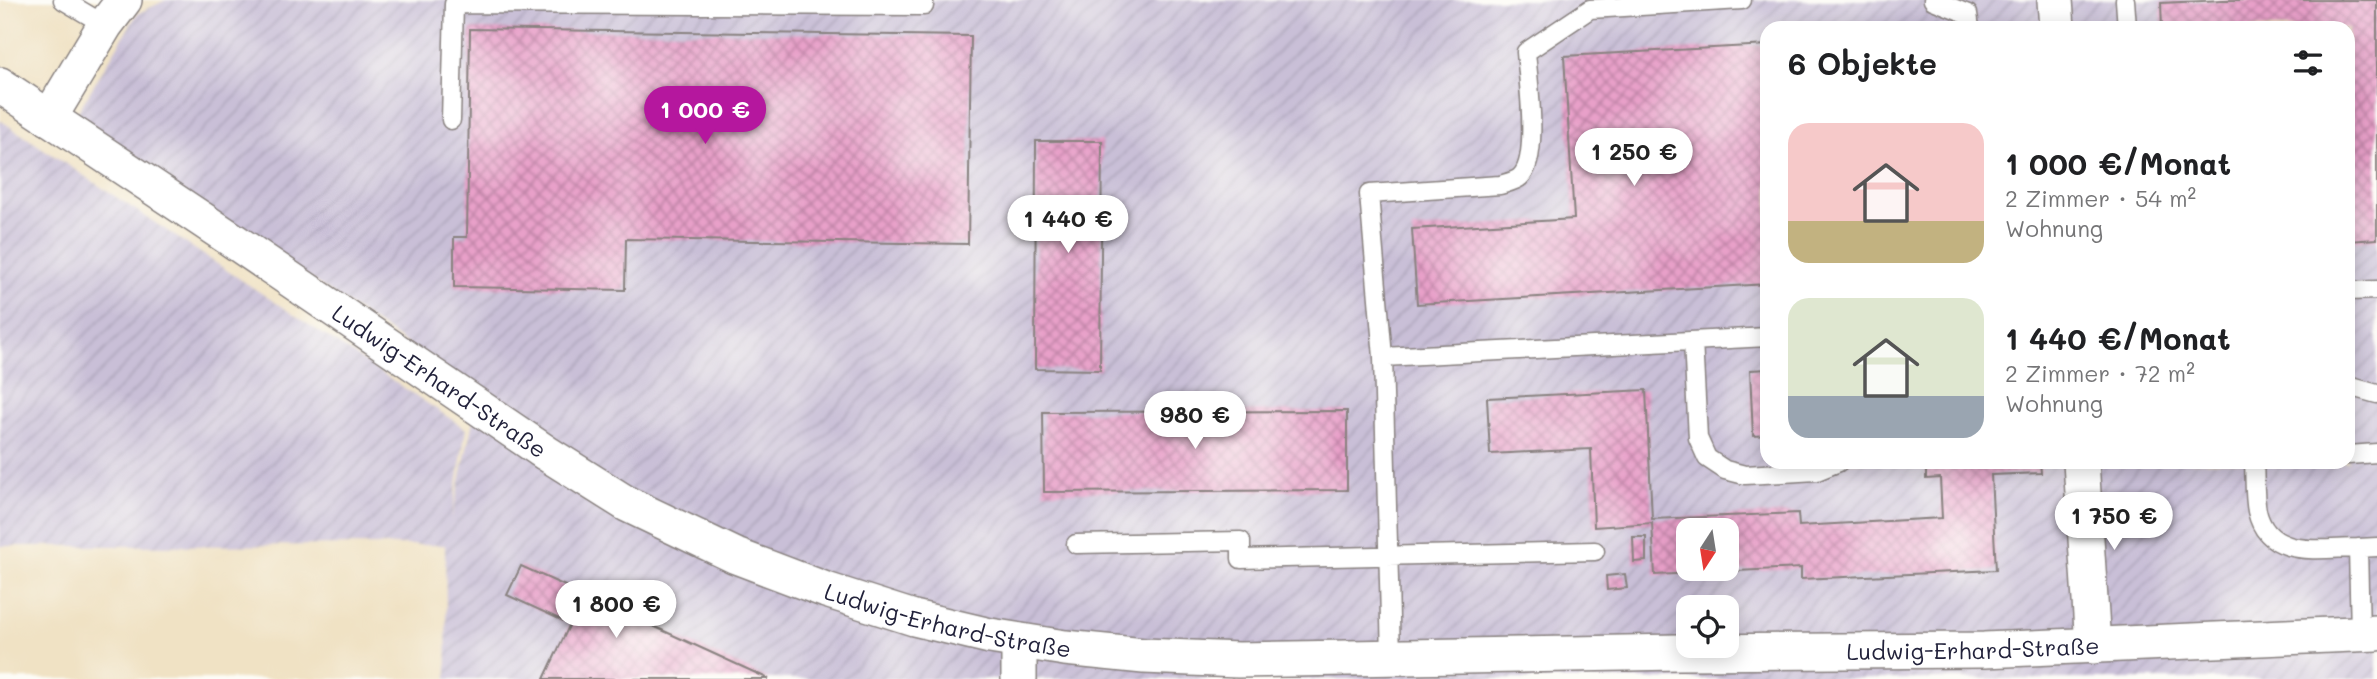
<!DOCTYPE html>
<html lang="de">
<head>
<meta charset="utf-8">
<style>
  :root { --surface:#fff; --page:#f6f6f6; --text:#202124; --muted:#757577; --accent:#b5179e }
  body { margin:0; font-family:Mali,sans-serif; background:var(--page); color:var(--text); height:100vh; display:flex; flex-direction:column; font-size:26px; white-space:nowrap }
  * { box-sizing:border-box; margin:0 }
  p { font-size:23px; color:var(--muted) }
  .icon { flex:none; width:38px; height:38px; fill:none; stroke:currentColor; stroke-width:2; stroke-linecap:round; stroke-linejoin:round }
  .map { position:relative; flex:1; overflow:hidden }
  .panel { position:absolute; left:1760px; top:21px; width:595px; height:448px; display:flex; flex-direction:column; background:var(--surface); border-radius:21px; box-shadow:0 4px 18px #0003 }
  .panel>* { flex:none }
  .needle { width:46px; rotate:192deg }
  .buttons { position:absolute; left:1676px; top:518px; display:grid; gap:14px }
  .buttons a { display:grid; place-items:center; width:63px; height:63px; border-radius:14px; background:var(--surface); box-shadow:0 4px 18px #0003; font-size:35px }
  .price { position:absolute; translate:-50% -60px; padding:0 16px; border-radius:24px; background:#fff; color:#222; font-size:23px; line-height:46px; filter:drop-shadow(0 2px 4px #0008) }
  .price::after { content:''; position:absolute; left:50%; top:42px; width:21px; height:16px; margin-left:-10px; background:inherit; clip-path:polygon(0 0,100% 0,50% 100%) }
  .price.on { background:var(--accent); color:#fff }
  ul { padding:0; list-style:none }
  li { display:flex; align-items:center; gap:21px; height:175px; padding:0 28px }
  li span { display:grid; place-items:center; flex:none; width:196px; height:140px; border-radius:21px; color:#555 }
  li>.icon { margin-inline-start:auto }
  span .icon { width:84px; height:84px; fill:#fffc; stroke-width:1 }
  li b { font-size:30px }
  h2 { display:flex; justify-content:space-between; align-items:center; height:84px; padding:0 28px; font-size:30px }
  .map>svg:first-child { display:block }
</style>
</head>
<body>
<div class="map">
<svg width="2377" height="679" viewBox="0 0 2377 679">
  <defs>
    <pattern id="industrial-furrows" width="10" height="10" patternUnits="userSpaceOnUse" patternTransform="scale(1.75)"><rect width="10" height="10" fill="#c9bfd7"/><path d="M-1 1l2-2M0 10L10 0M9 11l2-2" fill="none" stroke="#aca4b9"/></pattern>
    <pattern id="building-cross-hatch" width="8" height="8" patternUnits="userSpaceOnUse" patternTransform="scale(1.75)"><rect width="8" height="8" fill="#e8a0c9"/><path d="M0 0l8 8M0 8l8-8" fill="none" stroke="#bc82a4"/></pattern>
  </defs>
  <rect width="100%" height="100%" fill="#fdfcf7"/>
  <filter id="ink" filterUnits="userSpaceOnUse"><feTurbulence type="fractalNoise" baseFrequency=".0143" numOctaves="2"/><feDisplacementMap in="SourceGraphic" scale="14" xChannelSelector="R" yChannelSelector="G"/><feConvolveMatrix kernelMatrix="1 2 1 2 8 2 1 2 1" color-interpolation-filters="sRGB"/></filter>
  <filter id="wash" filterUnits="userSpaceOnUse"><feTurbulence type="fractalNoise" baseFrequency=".00686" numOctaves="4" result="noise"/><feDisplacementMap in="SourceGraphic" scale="28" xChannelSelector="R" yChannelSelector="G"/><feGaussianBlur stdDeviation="1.57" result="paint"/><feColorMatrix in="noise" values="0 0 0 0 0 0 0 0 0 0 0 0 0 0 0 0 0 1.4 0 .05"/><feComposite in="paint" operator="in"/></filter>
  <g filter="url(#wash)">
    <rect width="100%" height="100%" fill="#f0e2c4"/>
    <path fill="url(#industrial-furrows)" fill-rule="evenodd" d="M 166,0 L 2377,0 L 2377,679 L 447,679 L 445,545 L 0,546 L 0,120 L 466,429 L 451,522 L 479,393 L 74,118 L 137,14 ZM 1768,28 L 2348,28 L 2348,462 L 1768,462 ZM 1689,530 L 1727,530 L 1727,569 L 1689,569 ZM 1689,607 L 1727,607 L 1727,646 L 1689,646 Z"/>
    <g id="blocks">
      <path fill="url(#building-cross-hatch)" fill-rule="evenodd" d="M 2223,0 L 2377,0 L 2377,239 L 2348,241 L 2348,28 L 2162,28 L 2161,3 Z
        M 470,29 L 971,36 L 968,244 L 626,239 L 625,290 L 454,287 L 454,237 L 467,237 Z
        M 1768,45 L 1768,284 L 1417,304 L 1412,229 L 1574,219 L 1564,56 Z
        M 1036,141 L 1102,141 L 1100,370 L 1035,369 Z
        M 1768,369 L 1768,435 L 1753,436 L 1750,370 Z
        M 1646,390 L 1652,519 L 1798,513 L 1799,526 L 1942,518 L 1940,478 L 1926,479 L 1926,462 L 2040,462 L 2041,473 L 1991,475 L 1996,570 L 1801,579 L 1801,568 L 1655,575 L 1652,523 L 1594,527 L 1591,449 L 1490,454 L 1487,398 ZM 1689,530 L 1727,530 L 1727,569 L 1689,569 Z
        M 1347,411 L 1347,490 L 1044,492 L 1043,412 Z
        M 1633,537 L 1646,537 L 1646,561 L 1634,562 Z
        M 521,566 L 583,594 L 769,679 L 544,679 L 570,624 L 507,595 Z
        M 1625,574 L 1627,588 L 1607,590 L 1606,576 Z"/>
    </g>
  </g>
  <g filter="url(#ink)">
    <use href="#blocks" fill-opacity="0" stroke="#898280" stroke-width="2"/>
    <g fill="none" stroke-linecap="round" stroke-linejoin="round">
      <defs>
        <path id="lane" d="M 63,0 L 105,25
          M 1742,0 L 1590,9 L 1526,52 C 1528,79 1540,160 1520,177 C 1516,181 1506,183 1500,185 L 1369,194 L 1383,357 L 1768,337
          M 1933,0 L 1968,14 L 1970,28
          M 2125,0 L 2127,28
          M 454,4 L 924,6 L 924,0
          M 451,120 L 454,4 L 457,0
          M 2348,291 L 2377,290
          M 1693,341 L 1698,438 L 1707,458 L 1725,470 L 1745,475 L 1817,471 L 1839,462
          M 1383,357 L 1391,656
          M 2348,386 L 2377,394
          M 2348,455 L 2377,453
          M 2254,462 C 2255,478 2254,496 2257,511 C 2268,560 2320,548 2358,548
          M 1076,544 L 1241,541 L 1241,559 L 1595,551
          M 2360,634 L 2358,548 L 2377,547"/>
        <g id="street">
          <path d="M 2055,0 L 2057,28"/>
          <path id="s1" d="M 0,85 L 228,237 L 546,453 L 627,504 L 736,556 L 826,590 L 914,618 L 990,636 L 1065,648 L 1144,656 L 1238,660 L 1679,652 L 1984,650 L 2377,633"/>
          <path d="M 49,118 L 105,25 L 124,0"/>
          <path d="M 2081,462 L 2093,646"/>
          <path d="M 1019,641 L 1019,679"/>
        </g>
      </defs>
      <use href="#lane" stroke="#898280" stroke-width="21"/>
      <use href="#street" stroke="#898280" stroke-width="38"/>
      <use href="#lane" stroke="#fff" stroke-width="18"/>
      <use href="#street" stroke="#fff" stroke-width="35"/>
    </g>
  </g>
  <g text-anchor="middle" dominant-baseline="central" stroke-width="6" stroke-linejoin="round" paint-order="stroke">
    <g font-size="23" fill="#22223b" stroke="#fdfcf7">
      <text stroke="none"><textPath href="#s1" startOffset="530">Ludwig-Erhard-Straße</textPath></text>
      <text stroke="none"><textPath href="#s1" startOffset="1097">Ludwig-Erhard-Straße</textPath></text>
      <text stroke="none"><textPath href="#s1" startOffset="2126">Ludwig-Erhard-Straße</textPath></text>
    </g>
  </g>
</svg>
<div class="buttons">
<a><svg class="needle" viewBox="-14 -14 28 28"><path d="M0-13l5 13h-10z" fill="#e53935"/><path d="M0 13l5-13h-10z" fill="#757577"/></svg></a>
<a><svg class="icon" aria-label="locate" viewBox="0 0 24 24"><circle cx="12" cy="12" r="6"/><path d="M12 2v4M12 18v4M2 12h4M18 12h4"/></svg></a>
</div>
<b class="price on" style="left:705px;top:146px">1 000 €</b>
<b class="price" style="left:1634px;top:188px">1 250 €</b>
<b class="price" style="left:1068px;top:255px">1 440 €</b>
<b class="price" style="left:1195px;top:451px">980 €</b>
<b class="price" style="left:2114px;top:552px">1 750 €</b>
<b class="price" style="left:616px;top:640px">1 800 €</b>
<section class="panel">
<h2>6 Objekte<svg class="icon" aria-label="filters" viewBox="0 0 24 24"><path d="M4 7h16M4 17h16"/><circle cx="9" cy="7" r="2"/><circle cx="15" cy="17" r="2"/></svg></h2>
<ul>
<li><span style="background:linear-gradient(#f6c9c9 70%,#c2b280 0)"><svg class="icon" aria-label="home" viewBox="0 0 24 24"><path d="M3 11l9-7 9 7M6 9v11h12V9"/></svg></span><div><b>1 000 €/Monat</b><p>2 Zimmer · 54 m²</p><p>Wohnung</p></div></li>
<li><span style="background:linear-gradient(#dfe7d0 70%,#9aa5b1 0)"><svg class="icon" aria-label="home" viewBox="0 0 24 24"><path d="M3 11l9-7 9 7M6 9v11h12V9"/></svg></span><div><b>1 440 €/Monat</b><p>2 Zimmer · 72 m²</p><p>Wohnung</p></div></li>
</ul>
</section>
</div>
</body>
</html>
